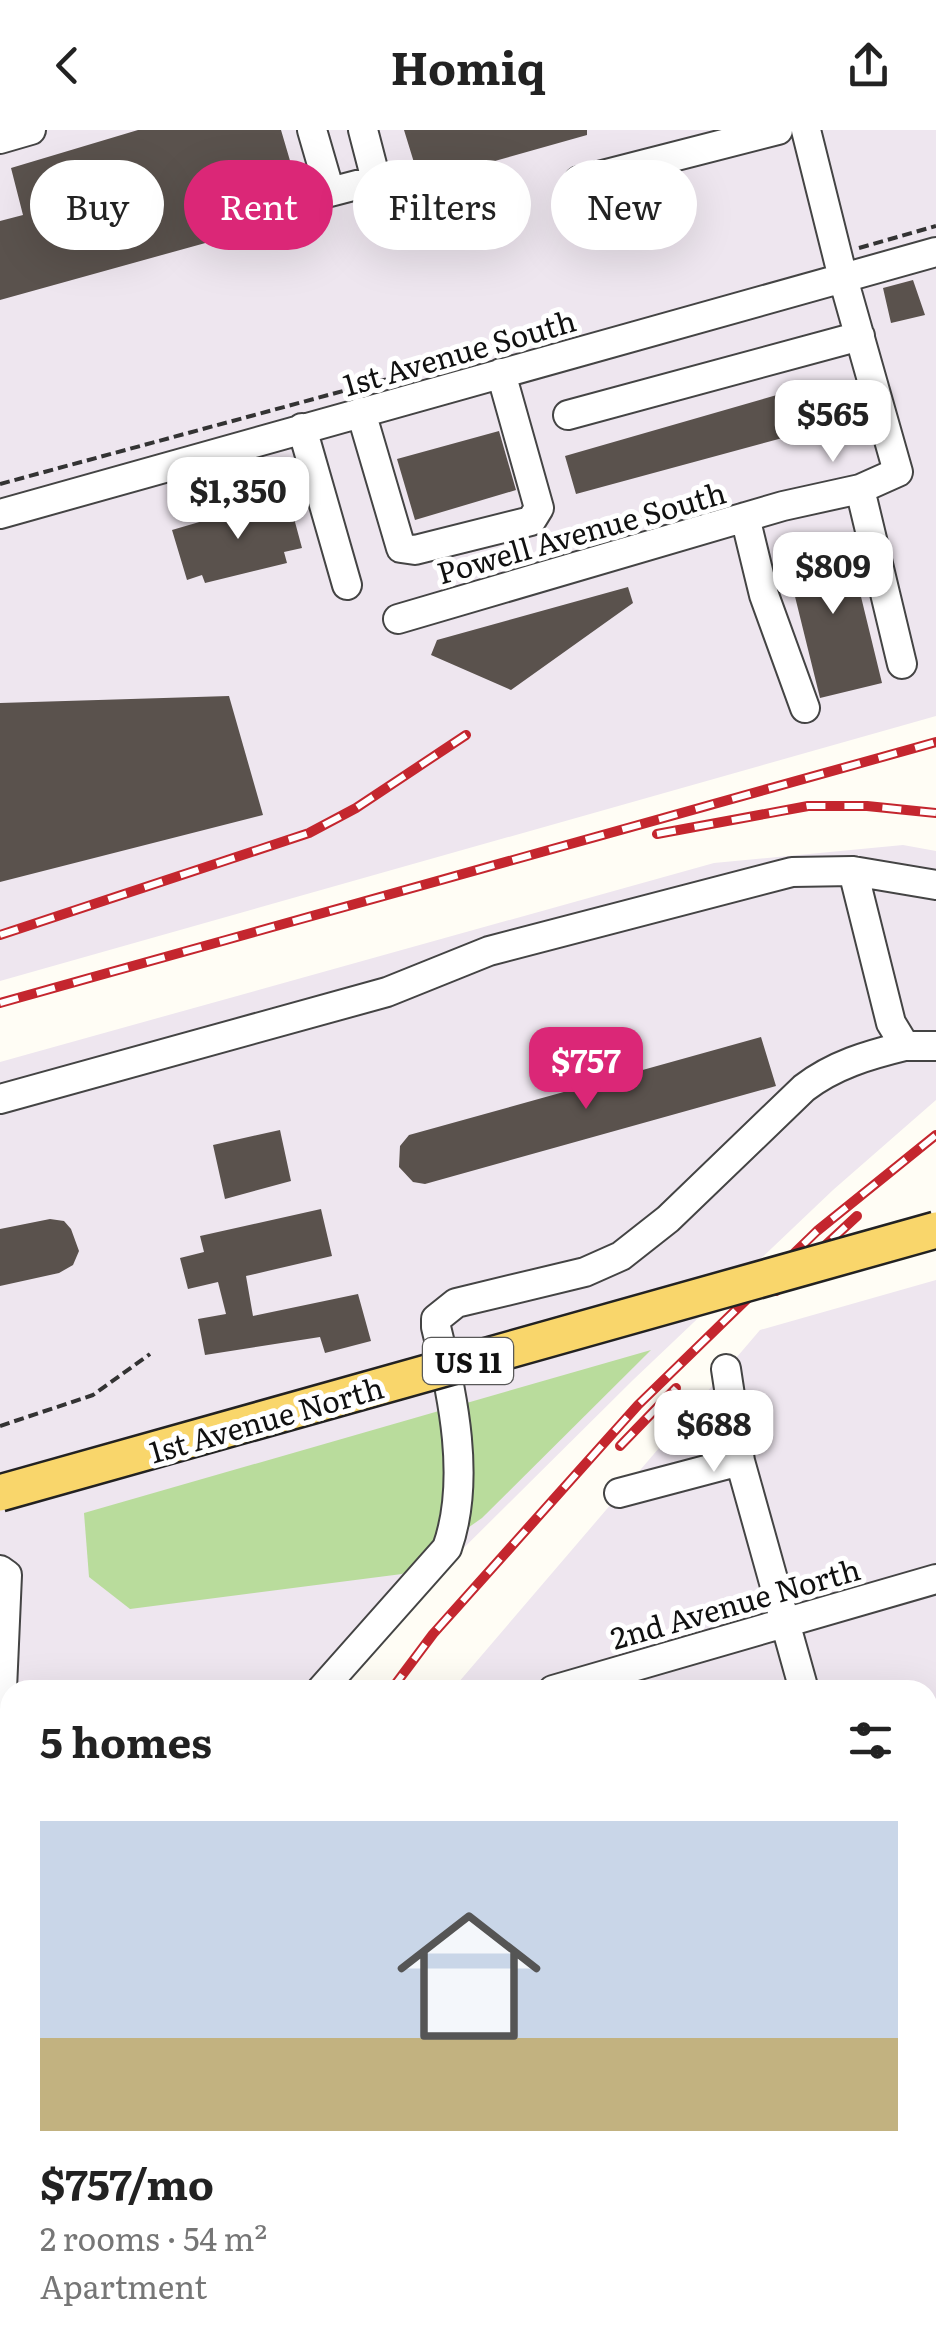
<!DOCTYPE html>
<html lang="en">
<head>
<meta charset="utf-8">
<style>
  :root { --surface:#fff; --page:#f2f2f2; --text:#222; --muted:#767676; --accent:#db2777 }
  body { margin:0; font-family:Literata,serif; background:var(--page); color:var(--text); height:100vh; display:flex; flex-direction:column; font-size:38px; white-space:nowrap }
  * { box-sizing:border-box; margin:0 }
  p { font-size:32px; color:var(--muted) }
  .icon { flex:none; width:55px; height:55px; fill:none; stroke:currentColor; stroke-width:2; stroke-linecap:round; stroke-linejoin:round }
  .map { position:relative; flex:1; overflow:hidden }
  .sheet { position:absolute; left:0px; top:1550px; width:938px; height:672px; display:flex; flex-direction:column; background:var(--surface); border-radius:30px 30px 0 0; box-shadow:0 10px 40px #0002 }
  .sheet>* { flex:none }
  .banner { position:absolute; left:30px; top:30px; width:878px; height:90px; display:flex; gap:20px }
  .price { position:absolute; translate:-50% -85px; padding:0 22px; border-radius:20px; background:#fff; color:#222; font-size:32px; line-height:65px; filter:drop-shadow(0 2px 5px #0008) }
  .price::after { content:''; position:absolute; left:50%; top:60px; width:30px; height:22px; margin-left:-15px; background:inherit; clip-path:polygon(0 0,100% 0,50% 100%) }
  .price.selected { background:var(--accent); color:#fff }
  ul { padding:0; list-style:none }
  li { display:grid; align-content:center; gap:20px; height:530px; padding:0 40px }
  li span { display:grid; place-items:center; height:310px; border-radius:0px; color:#555 }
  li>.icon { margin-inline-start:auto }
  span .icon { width:180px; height:180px; fill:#fffc; stroke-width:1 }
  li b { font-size:42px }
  h2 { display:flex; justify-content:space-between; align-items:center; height:120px; padding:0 40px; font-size:42px }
  .chip { padding:0 35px; border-radius:45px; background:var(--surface); box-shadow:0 10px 40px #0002; font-size:35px; line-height:90px }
  .chip.selected { background:var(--accent); color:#fff }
  header { display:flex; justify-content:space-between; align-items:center; height:130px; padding:0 40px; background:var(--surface); font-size:45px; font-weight:700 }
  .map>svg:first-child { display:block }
</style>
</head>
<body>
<header><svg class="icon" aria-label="back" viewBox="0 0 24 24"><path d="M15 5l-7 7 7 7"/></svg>Homiq<svg class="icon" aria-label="share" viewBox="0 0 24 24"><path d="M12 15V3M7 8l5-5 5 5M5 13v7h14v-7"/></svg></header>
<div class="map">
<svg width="936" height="2222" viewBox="0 0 936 2222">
  <rect width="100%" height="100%" fill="#fffdf5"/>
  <path fill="#eee6ef" d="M 0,0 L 936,0 L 936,586 L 0,851 Z
    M 903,715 L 936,721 L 936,970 L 833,1060 L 633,1250 L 385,1496 L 334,1560 L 10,1560 L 10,2017 L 0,2034 L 0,932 L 714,733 Z
    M 936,1150 L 936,2222 L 14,2222 L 20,2212 L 928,2212 L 928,1560 L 452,1560 L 760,1200 Z"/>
  <path fill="#b9dc9c" d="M 651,1220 L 482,1388 L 402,1444 L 130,1479 L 89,1447 L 84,1383 Z"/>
  <path fill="#5a524d" d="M 138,0 L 281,0 L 306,85 L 0,170 L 0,91 L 23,85 L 11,38 Z
    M 404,0 L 587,0 L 587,5 L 420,52 Z
    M 913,150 L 925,185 L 891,193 L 883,158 Z
    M 815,254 L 827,296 L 576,364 L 565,326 Z
    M 499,301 L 516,360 L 415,390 L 397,329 Z
    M 288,366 L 302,418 L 284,422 L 287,433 L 205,453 L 202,445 L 187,450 L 172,400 Z
    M 846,405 L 882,553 L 820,568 L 784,422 Z
    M 628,457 L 633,473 L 511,560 L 431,525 L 437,510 Z
    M 229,566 L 263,685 L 0,752 L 0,573 Z
    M 761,907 L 776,956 L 425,1054 L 413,1052 L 399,1037 L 400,1016 L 409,1005 Z
    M 280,1000 L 291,1051 L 225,1069 L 213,1015 Z
    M 321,1079 L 332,1126 L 246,1146 L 253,1186 L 358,1164 L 371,1211 L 325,1223 L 320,1207 L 205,1225 L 198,1189 L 226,1184 L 218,1152 L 188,1159 L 180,1128 L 204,1122 L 200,1106 Z
    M 50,1089 L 64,1091 L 71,1099 L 79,1121 L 73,1135 L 59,1143 L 0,1156 L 0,1099 Z"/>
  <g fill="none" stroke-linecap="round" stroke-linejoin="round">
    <defs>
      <path id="minor" d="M 312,0 L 330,62 L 376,50 L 363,0
        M 0,9 L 31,0
        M 579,51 L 778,0
        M 361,282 L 401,418 L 415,420 L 531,391 L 539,378 L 501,243
        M 568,285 L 860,206
        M 302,298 L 347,455
        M 860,359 L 902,534
        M 0,384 L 936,122
        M 745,387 L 764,465 L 805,578
        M 398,489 L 783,376 L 860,359 L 898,342 L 843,148 L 806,0
        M 853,741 L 891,893 L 905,916 L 936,916
        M 0,969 L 387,862 L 489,821 L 792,742 L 853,741 L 936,755
        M 726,1239 L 740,1331 L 804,1560
        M 619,1363 L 740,1331
        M 0,1440 L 7,1445 L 0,1605
        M 321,1560 L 447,1418 C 471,1351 453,1265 436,1197 L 436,1189 L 456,1173 L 585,1142 L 621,1126 L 668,1089 L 804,958 C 834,935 868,925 905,916
        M 553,1560 L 936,1449
        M 0,1712 L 10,1705
        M 928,2008 L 936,2039
        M 928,2180 L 936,2178
        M 468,2212 L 476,2222
        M 909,2212 L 912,2222
        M 274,2218 L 287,2222
        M 324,2222 L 333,2212
        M 791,2222 L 822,2212"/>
    </defs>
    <use href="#minor" stroke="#444" stroke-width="32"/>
    <path stroke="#333" stroke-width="4" stroke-dasharray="10 5" stroke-linecap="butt" d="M 859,118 L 936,96
      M 0,354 L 450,232
      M 0,1296 L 93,1265 L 150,1224"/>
    <use href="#minor" stroke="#fff" stroke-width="28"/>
    <defs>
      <path id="rail" d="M 657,704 L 808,676 L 867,676 L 936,683
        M 0,805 L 309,703 L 356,678 L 466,605
        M 0,873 L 936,612
        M 776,1161 L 857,1086
        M 620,1316 L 676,1258
        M 391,1560 L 433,1504 L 638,1275 L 817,1101 L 936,1005
        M 0,2115 L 10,2098
        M 0,2142 L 10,2126"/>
    </defs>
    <use href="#rail" stroke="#c4262e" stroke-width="10"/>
    <use href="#rail" stroke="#fff" stroke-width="6" stroke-dasharray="19" stroke-linecap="butt"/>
    <defs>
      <path id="major-bridge" d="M 0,1363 L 936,1100"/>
    </defs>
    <use href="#major-bridge" stroke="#222" stroke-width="40" stroke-linecap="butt"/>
    <use href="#major-bridge" stroke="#f9d66b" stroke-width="35"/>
  </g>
  <g text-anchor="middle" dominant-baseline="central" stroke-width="10" stroke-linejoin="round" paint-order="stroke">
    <rect fill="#fff" stroke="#585858" stroke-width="2.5" x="423" y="1208" width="90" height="46" rx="8"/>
    <g font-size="28" font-weight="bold" fill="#111">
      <text x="468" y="1231">US 11</text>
    </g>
    <g font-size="30" fill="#111" stroke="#fff">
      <text transform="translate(459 221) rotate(-16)">1st Avenue South</text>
      <text transform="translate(581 401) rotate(-16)">Powell Avenue South</text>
      <text transform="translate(266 1288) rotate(-16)">1st Avenue North</text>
      <text transform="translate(735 1472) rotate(-16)">2nd Avenue North</text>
    </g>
  </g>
</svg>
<b class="price" style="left:833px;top:335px">$565</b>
<b class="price" style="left:238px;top:412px">$1,350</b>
<b class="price" style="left:833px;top:487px">$809</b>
<b class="price selected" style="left:586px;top:982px">$757</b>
<b class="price" style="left:714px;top:1345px">$688</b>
<div class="banner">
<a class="chip">Buy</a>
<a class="chip selected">Rent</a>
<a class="chip">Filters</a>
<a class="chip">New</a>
</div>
<section class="sheet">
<h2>5 homes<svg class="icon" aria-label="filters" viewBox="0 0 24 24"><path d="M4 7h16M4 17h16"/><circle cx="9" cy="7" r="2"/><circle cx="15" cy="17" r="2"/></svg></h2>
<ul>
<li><span style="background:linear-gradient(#c9d6e8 70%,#c2b280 0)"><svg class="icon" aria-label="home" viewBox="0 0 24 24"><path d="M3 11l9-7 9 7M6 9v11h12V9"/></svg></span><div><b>$757/mo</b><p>2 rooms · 54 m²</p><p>Apartment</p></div></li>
</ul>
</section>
</div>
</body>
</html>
